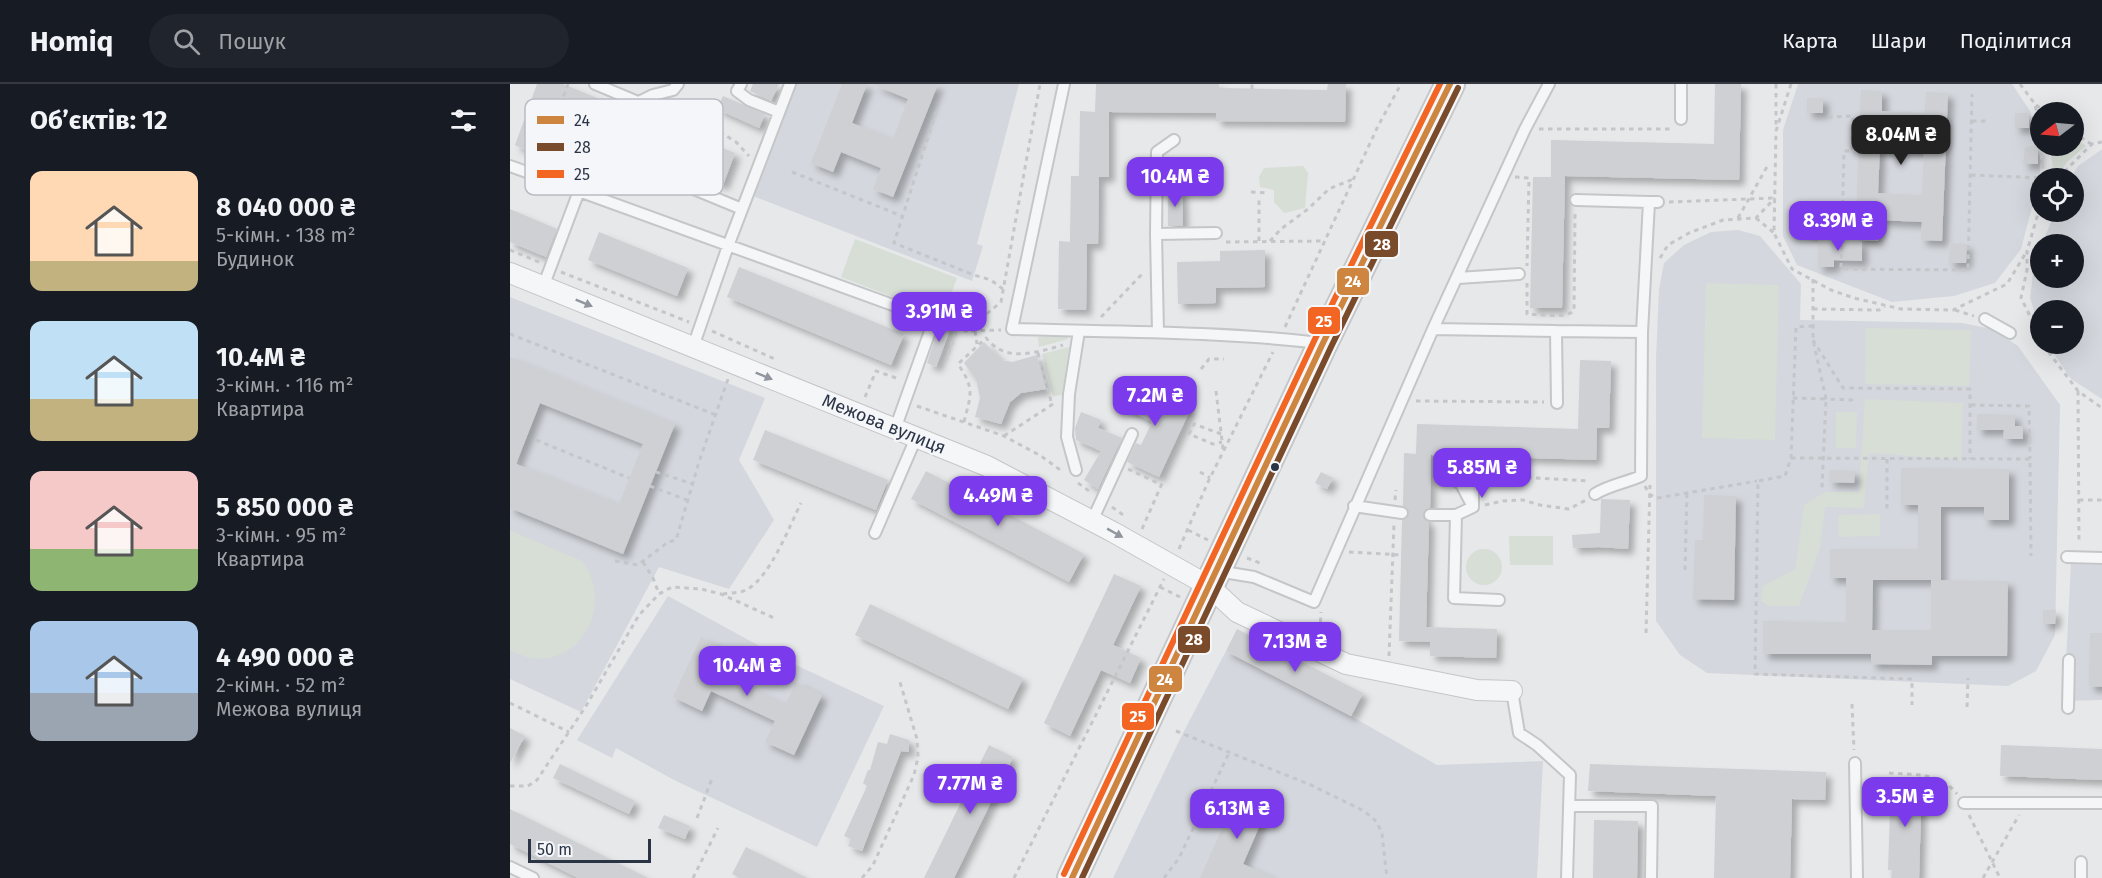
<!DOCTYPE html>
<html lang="uk">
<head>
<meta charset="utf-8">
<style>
  :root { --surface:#171b24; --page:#20242c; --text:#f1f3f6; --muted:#9ea1a6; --line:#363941; --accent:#7c3aed }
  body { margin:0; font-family:"Fira Sans",sans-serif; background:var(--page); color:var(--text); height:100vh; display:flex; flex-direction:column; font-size:22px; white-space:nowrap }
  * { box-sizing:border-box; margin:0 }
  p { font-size:20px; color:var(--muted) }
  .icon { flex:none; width:33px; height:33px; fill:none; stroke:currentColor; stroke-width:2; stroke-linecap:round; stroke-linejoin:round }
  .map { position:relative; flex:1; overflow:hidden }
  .drawer { display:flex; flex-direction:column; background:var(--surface); width:510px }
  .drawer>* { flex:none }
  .needle { width:39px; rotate:254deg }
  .controls { position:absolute; left:1520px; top:18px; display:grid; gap:12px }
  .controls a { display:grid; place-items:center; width:54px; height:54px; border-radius:50%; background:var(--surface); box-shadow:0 6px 24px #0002; font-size:30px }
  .scale { position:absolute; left:18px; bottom:15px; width:123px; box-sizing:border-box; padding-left:6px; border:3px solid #2b3445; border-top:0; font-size:16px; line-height:21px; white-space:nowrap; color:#2b3445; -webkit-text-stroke:4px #f4f6f9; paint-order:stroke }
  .price { position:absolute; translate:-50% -51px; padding:0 14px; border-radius:12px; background:var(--accent); color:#fff; font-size:20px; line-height:39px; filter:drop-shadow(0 2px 3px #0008) }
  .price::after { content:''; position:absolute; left:50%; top:36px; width:18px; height:14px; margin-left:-9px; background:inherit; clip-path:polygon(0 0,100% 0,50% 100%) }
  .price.current { background:#222; color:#fff }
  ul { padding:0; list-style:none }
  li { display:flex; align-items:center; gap:18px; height:150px; padding:0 30px }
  li span { display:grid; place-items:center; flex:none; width:168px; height:120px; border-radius:12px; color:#555 }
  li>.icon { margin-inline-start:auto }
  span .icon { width:72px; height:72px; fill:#fffc; stroke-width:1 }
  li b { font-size:26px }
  h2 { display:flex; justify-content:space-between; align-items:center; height:72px; padding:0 30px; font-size:26px }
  header { display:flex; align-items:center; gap:36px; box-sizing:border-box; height:84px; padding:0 30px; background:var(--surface); border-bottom:2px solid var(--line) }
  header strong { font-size:28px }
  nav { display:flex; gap:33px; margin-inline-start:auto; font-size:21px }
  .search { width:420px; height:54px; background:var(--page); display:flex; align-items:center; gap:15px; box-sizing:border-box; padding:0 21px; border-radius:33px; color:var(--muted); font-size:22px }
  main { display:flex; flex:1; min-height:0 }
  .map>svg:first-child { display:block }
</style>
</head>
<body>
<header>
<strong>Homiq</strong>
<div class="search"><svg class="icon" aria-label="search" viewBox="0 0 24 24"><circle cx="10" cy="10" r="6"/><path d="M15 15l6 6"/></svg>Пошук</div>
<nav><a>Карта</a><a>Шари</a><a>Поділитися</a></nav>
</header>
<main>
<section class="drawer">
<h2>Об’єктів: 12<svg class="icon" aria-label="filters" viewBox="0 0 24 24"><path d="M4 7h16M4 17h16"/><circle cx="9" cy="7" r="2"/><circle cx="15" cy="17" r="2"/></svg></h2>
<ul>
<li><span style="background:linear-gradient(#ffd9b3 75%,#c2b280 0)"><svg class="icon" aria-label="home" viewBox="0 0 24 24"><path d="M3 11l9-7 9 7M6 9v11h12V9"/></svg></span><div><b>8 040 000 ₴</b><p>5-кімн. · 138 m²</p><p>Будинок</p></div></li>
<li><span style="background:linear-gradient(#bfe0f5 65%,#c2b280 0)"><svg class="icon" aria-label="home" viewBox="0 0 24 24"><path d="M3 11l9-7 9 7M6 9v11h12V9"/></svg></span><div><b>10.4M ₴</b><p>3-кімн. · 116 m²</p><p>Квартира</p></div></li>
<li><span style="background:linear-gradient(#f6c9c9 65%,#8fb573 0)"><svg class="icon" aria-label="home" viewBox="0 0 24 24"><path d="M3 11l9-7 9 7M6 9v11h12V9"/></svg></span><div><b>5 850 000 ₴</b><p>3-кімн. · 95 m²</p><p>Квартира</p></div></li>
<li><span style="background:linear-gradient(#a9c7e8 60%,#9aa5b1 0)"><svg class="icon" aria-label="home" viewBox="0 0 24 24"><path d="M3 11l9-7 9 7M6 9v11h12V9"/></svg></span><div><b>4 490 000 ₴</b><p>2-кімн. · 52 m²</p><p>Межова вулиця</p></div></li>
</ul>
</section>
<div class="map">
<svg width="1592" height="794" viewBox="0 0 1592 794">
  <defs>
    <filter id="shadow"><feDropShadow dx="5.5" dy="5.5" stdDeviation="3" flood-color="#0004"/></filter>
  </defs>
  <rect width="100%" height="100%" fill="#e6e8ea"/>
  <path fill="#d4d7dd" d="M 287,0 L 509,0 L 467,160 L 473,162 L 462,197 L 243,112 Z
    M 1288,0 L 1502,0 L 1520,27 L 1529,62 L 1530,93 L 1511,165 L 1485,199 L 1444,212 L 1382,218 L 1287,181 L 1273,152 L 1273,46 Z
    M 1591,66 L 1592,66 L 1592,315 L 1561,295 L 1537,260 L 1563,260 L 1563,226 L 1530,226 L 1530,245 L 1520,214 L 1524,182 L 1530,165 L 1530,194 L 1563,194 L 1563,160 L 1532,160 L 1545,128 L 1563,128 L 1563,94 L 1561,94 L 1568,82 Z
    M 1228,146 L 1250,152 L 1291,200 L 1290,236 L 1452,239 L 1483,245 L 1508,262 L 1550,321 L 1545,551 L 1526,587 L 1498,602 L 1197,589 L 1170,571 L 1146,537 L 1146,274 L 1149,205 L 1154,179 L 1174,161 L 1201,148 Z
    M 0,213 L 255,314 L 229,376 L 264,436 L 219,505 L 149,483 L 71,628 L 0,595 Z
    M 1561,480 L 1592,481 L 1592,616 L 1554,617 Z
    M 158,512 L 273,575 L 374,622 L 307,763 L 164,696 L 106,664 L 102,674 L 67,656 Z
    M 716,567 L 841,632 L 927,681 L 1033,677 L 1027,794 L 603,794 L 672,651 Z"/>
  <path fill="#d6ded6" d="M 1563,52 L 1576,62 L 1557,78 L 1550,88 L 1543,85 L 1540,62 L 1563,62 Z
    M 793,82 L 798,89 L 795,124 L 774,129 L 764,118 L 764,106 L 750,103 L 749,93 L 754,84 Z
    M 345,155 L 447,194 L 433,232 L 331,193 Z
    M 1196,199 L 1269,201 L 1265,356 L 1192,354 Z
    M 451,216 L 464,221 L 458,238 L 444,233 Z
    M 1356,244 L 1461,246 L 1459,302 L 1355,300 Z
    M 528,253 L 558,253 L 558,255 L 529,263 Z
    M 559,263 L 552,311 L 543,312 L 532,270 Z
    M 1355,315 L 1453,319 L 1451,376 L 1359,369 L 1354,424 L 1315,423 L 1310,464 L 1289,522 L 1259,522 L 1251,517 L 1253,502 L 1285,485 L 1294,421 L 1315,408 L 1349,408 Z
    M 1326,328 L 1347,328 L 1346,364 L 1326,364 Z
    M 1370,430 L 1370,452 L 1329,453 L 1328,431 Z
    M 0,446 C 18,454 37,462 55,470 C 60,472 68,474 72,478 C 79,484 82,495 84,503 C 92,539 62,581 21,574 C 14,573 7,569 0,566 Z
    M 999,452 L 1043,452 L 1043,481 L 1000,481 Z
    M956 483a18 18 0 1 1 36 0a18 18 0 1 1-36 0Z"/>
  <path fill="#ced0d3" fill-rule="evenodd" filter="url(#shadow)" d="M 27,0 L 53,0 L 92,16 L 69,72 L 57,65 L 50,75 L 26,59 L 17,67 L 5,61 Z
    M 243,0 L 269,0 L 261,17 L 240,7 Z
    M 332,0 L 357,0 L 342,39 L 383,55 L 398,15 L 362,0 L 428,0 L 383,113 L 363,105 L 371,84 L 331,68 L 323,88 L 301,79 Z
    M 586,0 L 709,0 L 709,4 L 817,6 L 818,0 L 836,0 L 835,38 L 706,37 L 706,29 L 599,28 L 599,93 L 589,93 L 588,160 L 577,160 L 576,226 L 548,225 L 549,157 L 560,158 L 561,92 L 569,92 L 570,27 L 585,28 Z
    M 1205,0 L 1231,0 L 1229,96 L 1055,92 L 1052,224 L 1020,224 L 1023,93 L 1041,93 L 1041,56 L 1204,60 Z
    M 1351,6 L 1372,7 L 1372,27 L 1415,29 L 1416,8 L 1438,9 L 1432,157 L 1411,156 L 1412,138 L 1369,136 L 1368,157 L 1345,156 ZM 1370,64 L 1414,66 L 1412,111 L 1368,109 Z
    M 213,12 L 255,30 L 249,44 L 207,25 Z
    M 1297,14 L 1313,14 L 1313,29 L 1297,29 Z
    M 1505,29 L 1519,29 L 1519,44 L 1505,44 Z
    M 144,37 L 225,69 L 213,101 L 131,69 Z
    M 1528,60 L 1528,80 L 1513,80 L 1515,64 Z
    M 672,105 L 673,142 L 658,142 L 658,106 Z
    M 0,125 L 47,145 L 36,173 L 0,158 Z
    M 1311,136 L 1311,150 L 1295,150 L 1295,137 Z
    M 89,148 L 178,184 L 167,212 L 78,176 Z
    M 1308,156 L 1352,158 L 1352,177 L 1324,176 L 1324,183 L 1308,183 Z
    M 1440,159 L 1457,160 L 1456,179 L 1439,179 Z
    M 755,166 L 755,203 L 706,204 L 706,219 L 668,220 L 667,178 L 710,177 L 710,167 Z
    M 229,183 L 394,250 L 381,281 L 217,213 Z
    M 431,236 L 442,240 L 426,283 L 417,279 Z
    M 474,258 L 491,276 L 502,278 L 527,271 L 536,305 L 511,309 L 500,318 L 491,340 L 465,333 L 470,314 L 466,295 L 454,279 Z
    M 0,273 L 165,340 L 113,470 L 0,424 ZM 30,319 L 133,360 L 109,420 L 6,380 Z
    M 1070,276 L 1101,277 L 1099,344 L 1087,344 L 1086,376 L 921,371 L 920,424 L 916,425 L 913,430 L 914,435 L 919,438 L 916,543 L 987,545 L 986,574 L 920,572 L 920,558 L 889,557 L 892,436 L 897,434 L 899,429 L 897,424 L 893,422 L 894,369 L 906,370 L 907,340 L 1068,345 Z
    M 624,298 L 681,324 L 649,393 L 617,378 L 626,359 L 631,361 L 642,338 L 612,323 Z
    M 571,328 L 591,336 L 588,344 L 612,354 L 588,405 L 574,396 L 591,367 L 566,356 L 565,344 Z
    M 1467,330 L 1505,331 L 1505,342 L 1513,342 L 1513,355 L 1493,355 L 1494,346 L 1467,346 Z
    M 255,346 L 378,396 L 366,426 L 243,376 Z
    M 1391,384 L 1499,385 L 1499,436 L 1474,436 L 1474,423 L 1431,423 L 1431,496 L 1363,496 L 1362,546 L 1421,546 L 1421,496 L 1498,497 L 1497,572 L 1422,572 L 1422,581 L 1361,580 L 1361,570 L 1253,570 L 1253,537 L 1336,538 L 1336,494 L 1320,494 L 1320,465 L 1408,465 L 1408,421 L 1391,421 Z
    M 1320,386 L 1345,387 L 1344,399 L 1319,398 Z
    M 416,387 L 574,470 L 559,498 L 401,415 Z
    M 811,388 L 823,394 L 817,405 L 805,399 Z
    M 1194,411 L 1226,412 L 1224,516 L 1183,515 L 1185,456 L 1193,456 Z
    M 1091,415 L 1120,416 L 1118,465 L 1089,463 L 1063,464 L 1062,451 L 1090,449 Z
    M 604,490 L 631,502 L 603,561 L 631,574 L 620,599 L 591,586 L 560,652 L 534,639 Z
    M 360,520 L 513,594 L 498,625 L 345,551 Z
    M 1533,526 L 1546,526 L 1545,540 L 1533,540 Z
    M 727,545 L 853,609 L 841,632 L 716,567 Z
    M 1580,549 L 1592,549 L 1592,603 L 1579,602 Z
    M 191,553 L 219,567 L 209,589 L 275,621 L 286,598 L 312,611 L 284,671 L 255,658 L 265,637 L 201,607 L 192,627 L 163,613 Z
    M 0,644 L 15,652 L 0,679 Z
    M 380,650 L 399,656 L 399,668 L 391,667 L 352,767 L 338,762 L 341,755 L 334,752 L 357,702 L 353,699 L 358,686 L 360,686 L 368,658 L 377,660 Z
    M 479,661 L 503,673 L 444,794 L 414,794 Z
    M 1491,661 L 1592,665 L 1592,696 L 1490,692 Z
    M 50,680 L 125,717 L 119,730 L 43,694 Z
    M 1080,680 L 1316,688 L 1315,716 L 1282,715 L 1280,794 L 1204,794 L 1206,712 L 1078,707 Z
    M 1384,693 L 1412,694 L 1409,794 L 1381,794 L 1382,786 L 1378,786 L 1381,699 L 1384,699 Z
    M 729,706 L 759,720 L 733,780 L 764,794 L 690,794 Z
    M 0,725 L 138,794 L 68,794 L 0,760 Z
    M 154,731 L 180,742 L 175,755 L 148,744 Z
    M 1084,736 L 1128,737 L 1127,794 L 1083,794 Z
    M 236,763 L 262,776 L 297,794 L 229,794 L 222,790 Z"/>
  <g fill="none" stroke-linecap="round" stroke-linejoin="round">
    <defs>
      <path id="lane" d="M 85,0 L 128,18
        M 231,0 L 227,7 L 239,16 L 269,28
        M 554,0 L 502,245 C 604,248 708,247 810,259
        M 1171,35 L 1171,0
        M 123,80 L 232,125
        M 0,82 L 424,236 L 385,345
        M 1066,116 L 1139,118
        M 646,150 L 706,149
        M 948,194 L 1009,190
        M 33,203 L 69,107 L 94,52 L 113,26 L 143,11 L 163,6 L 168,0
        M 1475,235 L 1500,249
        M 923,245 L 1046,247 L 1047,319
        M 1046,247 L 1132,248 L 1139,118 L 1148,118
        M 648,248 L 646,150 L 647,68 L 664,56
        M 183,263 L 218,162 L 280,0
        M 566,386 L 557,353 L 559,310 L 569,247
        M 938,392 L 951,400 L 962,421
        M 1085,410 C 1099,401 1115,399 1131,392 L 1132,248
        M 844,422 L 892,429
        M 920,431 L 946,431 L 963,423 L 963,392 L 997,393
        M 946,431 L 944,514 L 989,516
        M 582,437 L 622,350
        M 365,449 L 406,354
        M 1557,473 L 1592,474
        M 707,487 L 744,493 L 804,518 L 923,245 L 1015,45 L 1039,0
        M 1002,607 L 1009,649 L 1027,661 L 1060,691 L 1057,794
        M 1558,624 L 1559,576
        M 1345,679 L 1347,794
        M 1454,719 L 1592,719
        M 1059,722 L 1142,722 L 1141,794
        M 0,783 L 23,794
        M 1571,794 L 1571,778"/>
      <path id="street" d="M 0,189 L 477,382 L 603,448 L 699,502 L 727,528 L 836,580 L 967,606 L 1002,607"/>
      <path id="secondary" d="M 562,794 L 813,259 L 940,0"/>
    </defs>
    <use href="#lane" stroke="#c4c6c8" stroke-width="14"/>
    <use href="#street" stroke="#c4c6c8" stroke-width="22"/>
    <use href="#secondary" stroke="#c4c6c8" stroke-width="32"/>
    <path stroke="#c5c6ca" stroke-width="3" stroke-dasharray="4.5 4.5" stroke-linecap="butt" d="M 1266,0 L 1266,42
      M 1281,0 L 1266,47 L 1264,149 L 1282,185 L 1321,206 L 1344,214 L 1391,225 L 1443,226 L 1497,200 L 1517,167
      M 1510,0 L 1525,20 L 1530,48
      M 742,5 L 742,0
      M 164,19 L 226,58 L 239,72
      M 1526,21 L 1536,28
      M 426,28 L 384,159 L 464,191 L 481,196 L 494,206
      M 1318,33 L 1343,32 L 1342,67 L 1334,67 L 1331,185 L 1458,186 L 1462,10
      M 1462,37 L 1478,37
      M 1029,45 L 1163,45
      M 1563,48 L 1581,60
      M 1531,62 L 1533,94
      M 26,77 L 31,75 L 58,0
      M 282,88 L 392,132
      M 1461,91 L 1533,94
      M 1005,93 L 1019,94 L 1017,182
      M 1548,94 L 1582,60 L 1592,58
      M 741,108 L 757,109
      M 1159,118 L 1265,114
      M 1530,123 L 1517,167 L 1517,186 L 1511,214 L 1530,252
      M 1228,134 L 1258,81
      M 1246,134 L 1264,149
      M 749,157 L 749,114
      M 760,157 L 771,145 L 798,125 L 819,105 L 843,95
      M 716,158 L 814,157
      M 0,166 L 29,178
      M 1150,174 L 1158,161 L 1179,149 L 1213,136 L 1246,134 L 1265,114
      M 51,188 L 179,238
      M 1303,195 L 1303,256 L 1316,315 L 1345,316
      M 1017,199 L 1017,230 C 1030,230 1053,235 1064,227 L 1065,129
      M 1303,225 L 1369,226 L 1375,222
      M 1445,226 L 1464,232
      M 591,233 L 634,188
      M 436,239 L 456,247 L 491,246
      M 1303,242 L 1286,243 L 1281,374 L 1275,392 L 1248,397 L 1245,590 L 1402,595 L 1402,621
      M 775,243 L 868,42 L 891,0
      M 202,247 L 267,276
      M 435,247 L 445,250 L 436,276
      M 456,247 L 491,218 L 530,0
      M 465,247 L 467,260
      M 0,250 L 206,331
      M 1303,256 L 1333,304 L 1460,305 L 1460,375
      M 1534,260 L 1540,270 L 1568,307 L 1592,324
      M 528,269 L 542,321
      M 691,285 L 699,275 L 714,275
      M 706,307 L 713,365
      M 1568,307 L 1569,460
      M 355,313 L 366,287 L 389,295
      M 1283,314 L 1316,315 L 1312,404
      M 906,317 L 1034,318
      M 1461,321 L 1519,322 L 1520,375
      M 407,322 L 494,352 L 531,372 L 553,388
      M 454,338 C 461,310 465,305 448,280 L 476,254 C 480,258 485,264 491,266 C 507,275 536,266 553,261
      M 711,350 L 684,340 L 679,350 L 703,360 L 712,358
      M 494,352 L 546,318
      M 26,356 L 119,394
      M 1281,374 L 1520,375 L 1521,472
      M 1377,375 L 1377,428
      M 618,385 L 652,401
      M 146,388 L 183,400
      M 690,388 L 700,394
      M 1008,393 L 1079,397
      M 568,399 L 582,409
      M 140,402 L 177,416
      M 1135,402 L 1139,410 L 1147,414 L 1247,397
      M 885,416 L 886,406
      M 1569,416 L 1592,416
      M 975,421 L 993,417 L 1013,416 L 1030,421 L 1059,425 L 1076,416
      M 602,423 L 616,433
      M 632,445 L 654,395
      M 678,446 L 698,456
      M 669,465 L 698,398 L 763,268
      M 839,468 L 891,471
      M 737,474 L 750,479
      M 105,477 L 128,481 L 158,458 L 166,456 L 189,378 L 218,295
      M 133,478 L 143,494 L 149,510
      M 1175,486 L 1177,408
      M 650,503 L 670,513
      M 213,510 C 220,509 230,509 236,506 C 260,494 279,443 291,419
      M 810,547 L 811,528
      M 1136,549 L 1140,401
      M 879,572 L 884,440
      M 0,619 L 59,648
      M 1342,620 L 1344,666
      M 1457,623 L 1458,594
      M 666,647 L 801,701 L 854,727 L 867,738 L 872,750 L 877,794
      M 1379,689 C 1405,691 1430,688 1447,710
      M 0,702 L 18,702 L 27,696 L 76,622 L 129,531 L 149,510 L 162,503 L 191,505 L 211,510 L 264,534
      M 1459,731 L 1490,794
      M 187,734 L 203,692
      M 183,794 L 208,744
      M 352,794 L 363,781 L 404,691 L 408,673 L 407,655 L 389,595
      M 504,794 L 654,495
      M 654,794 L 669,774 L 719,669
      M 1473,794 L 1509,731"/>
    <use href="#lane" stroke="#f5f6f7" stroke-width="10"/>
    <use href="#street" stroke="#f5f6f7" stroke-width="20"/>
    <use href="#secondary" stroke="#f8f8f8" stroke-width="28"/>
    <defs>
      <path id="bus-1" d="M 562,794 L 813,259 L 940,0"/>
      <path id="bus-2" d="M 572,794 L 821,263 L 948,4"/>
      <path id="bus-3" d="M 554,790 L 805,255 L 930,0"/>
    </defs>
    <use href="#bus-1" stroke="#f4f6f9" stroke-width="10"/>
    <use href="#bus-2" stroke="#f4f6f9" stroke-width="10"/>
    <use href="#bus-3" stroke="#f4f6f9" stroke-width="10"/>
    <use href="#bus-1" stroke="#cd853f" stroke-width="6"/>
    <use href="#bus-2" stroke="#7a4b2a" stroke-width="6"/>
    <use href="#bus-3" stroke="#f26522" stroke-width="6"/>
  </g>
  <defs><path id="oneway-solid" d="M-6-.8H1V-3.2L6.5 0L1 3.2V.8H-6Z" transform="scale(1.5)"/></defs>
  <g fill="#90959e">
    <use href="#oneway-solid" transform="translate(74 219) rotate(22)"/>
    <use href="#oneway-solid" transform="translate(254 292) rotate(22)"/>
    <use href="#oneway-solid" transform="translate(605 449) rotate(29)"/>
  </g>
  <circle fill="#2b3445" stroke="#f4f6f9" stroke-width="2" cx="765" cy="383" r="5"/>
  <g text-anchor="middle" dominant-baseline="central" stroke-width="4.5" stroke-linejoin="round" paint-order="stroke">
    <g font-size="18" fill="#2b3445" stroke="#f4f6f9">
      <text transform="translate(374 340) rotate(22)">Межова вулиця</text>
    </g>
  </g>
  <rect x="15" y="15" width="198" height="96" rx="9" fill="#f4f6f9" stroke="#b8bcc3" stroke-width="1.5"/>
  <rect x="27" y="32" width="27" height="8" fill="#cd853f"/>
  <rect x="27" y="59" width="27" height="8" fill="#7a4b2a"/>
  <rect x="27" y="86" width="27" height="8" fill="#f26522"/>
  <g font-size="16" fill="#2b3445">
    <text x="64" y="42">24</text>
    <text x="64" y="69">28</text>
    <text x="64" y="96">25</text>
  </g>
  <g stroke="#f4f6f9" stroke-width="2">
    <rect x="854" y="146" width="35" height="28" rx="6" fill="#7a4b2a"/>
    <rect x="826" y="183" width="34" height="29" rx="6" fill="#cd853f"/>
    <rect x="797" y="222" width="34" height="29" rx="6" fill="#f26522"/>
    <rect x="667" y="541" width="34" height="29" rx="6" fill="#7a4b2a"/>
    <rect x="638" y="581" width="35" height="28" rx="6" fill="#cd853f"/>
    <rect x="611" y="618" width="34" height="29" rx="6" fill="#f26522"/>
  </g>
  <g font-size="16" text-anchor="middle" font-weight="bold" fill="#fff">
    <text x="872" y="166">28</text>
    <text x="843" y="203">24</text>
    <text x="814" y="243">25</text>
    <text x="684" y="561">28</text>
    <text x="655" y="601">24</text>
    <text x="628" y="638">25</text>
  </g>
</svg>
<div class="controls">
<a><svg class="needle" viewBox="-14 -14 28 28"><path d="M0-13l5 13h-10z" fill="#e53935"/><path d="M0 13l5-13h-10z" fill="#9ea1a6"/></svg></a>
<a><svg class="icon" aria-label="locate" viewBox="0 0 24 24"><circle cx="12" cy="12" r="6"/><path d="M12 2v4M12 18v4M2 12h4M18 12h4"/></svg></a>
<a>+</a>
<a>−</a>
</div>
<div class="scale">50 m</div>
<b class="price current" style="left:1391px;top:82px">8.04M ₴</b>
<b class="price" style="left:665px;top:124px">10.4M ₴</b>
<b class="price" style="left:1328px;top:168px">8.39M ₴</b>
<b class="price" style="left:429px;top:259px">3.91M ₴</b>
<b class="price" style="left:645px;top:343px">7.2M ₴</b>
<b class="price" style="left:972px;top:415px">5.85M ₴</b>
<b class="price" style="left:488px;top:443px">4.49M ₴</b>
<b class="price" style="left:785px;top:589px">7.13M ₴</b>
<b class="price" style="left:237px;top:613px">10.4M ₴</b>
<b class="price" style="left:460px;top:731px">7.77M ₴</b>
<b class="price" style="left:1395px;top:744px">3.5M ₴</b>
<b class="price" style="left:727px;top:756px">6.13M ₴</b>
</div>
</main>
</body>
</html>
